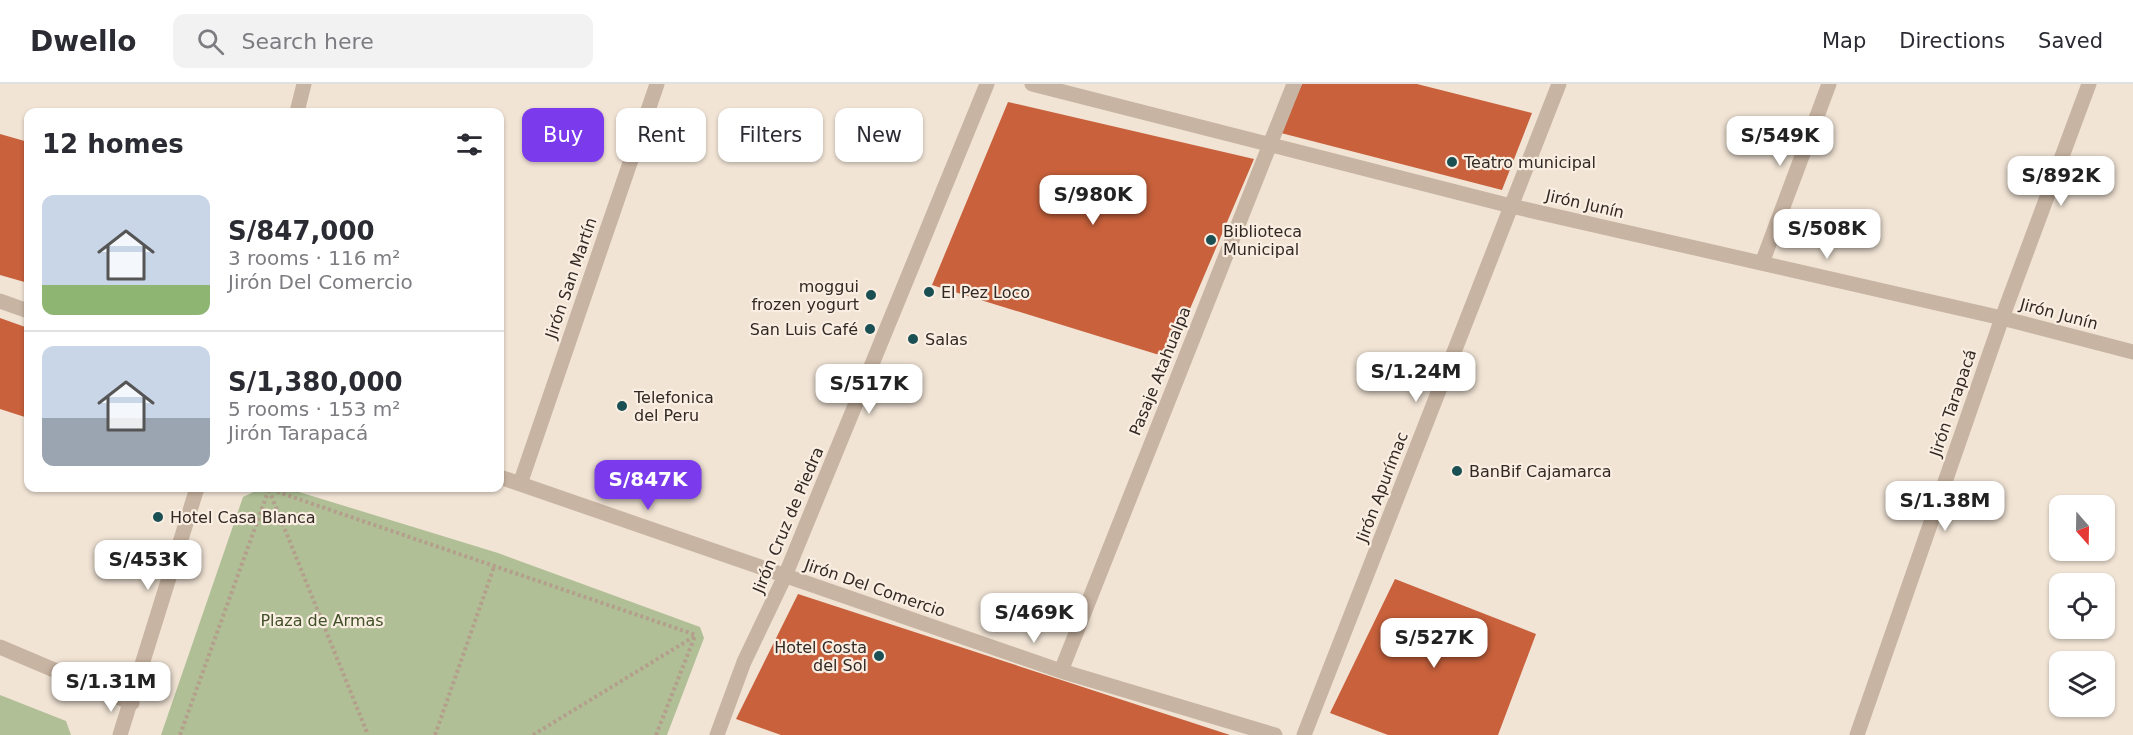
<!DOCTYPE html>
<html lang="en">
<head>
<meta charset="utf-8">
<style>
  :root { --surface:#fff; --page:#f2f2f3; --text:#2b2b33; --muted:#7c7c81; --line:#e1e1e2; --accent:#7c3aed }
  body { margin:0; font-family:"DejaVu Sans",sans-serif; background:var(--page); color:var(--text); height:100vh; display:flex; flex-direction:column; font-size:22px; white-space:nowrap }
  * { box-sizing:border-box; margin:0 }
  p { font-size:20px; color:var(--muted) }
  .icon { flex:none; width:33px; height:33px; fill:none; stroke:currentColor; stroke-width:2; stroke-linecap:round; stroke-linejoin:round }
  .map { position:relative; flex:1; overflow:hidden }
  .details { position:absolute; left:24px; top:24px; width:480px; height:384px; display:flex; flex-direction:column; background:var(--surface); border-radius:12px; box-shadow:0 2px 4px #0004 }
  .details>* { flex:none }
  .top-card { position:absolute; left:522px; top:24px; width:570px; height:54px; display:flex; gap:12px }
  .needle { width:39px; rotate:160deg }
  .tools { position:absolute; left:2049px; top:411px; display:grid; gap:12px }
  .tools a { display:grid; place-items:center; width:66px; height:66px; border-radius:12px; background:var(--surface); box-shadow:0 2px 4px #0004; font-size:30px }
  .price { position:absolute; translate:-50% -51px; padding:0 14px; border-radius:12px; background:#fff; color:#222; font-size:20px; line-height:39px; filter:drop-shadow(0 2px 3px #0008) }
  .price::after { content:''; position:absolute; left:50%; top:36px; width:18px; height:14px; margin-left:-9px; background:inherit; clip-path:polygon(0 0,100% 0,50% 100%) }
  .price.active { background:var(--accent); color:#fff }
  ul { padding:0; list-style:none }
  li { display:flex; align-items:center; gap:18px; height:150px; padding:0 18px }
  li+li { border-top:2px solid var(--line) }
  li span { display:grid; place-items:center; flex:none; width:168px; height:120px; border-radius:12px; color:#555 }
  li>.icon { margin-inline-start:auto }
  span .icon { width:72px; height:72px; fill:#fffc; stroke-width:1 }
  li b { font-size:26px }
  h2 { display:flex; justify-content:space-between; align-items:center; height:72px; padding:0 18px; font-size:26px }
  .chip { padding:0 21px; border-radius:12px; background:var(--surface); box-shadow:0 2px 4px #0004; font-size:21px; line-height:54px }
  .chip.active { background:var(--accent); color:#fff }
  header { display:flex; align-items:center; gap:36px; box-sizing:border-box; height:84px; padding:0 30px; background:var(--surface); border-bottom:2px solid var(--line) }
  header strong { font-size:28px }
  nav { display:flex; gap:33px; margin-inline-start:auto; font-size:21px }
  .search { width:420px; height:54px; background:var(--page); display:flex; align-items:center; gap:15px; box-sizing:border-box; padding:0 21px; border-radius:12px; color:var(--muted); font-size:22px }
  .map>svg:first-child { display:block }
</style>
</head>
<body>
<header>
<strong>Dwello</strong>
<div class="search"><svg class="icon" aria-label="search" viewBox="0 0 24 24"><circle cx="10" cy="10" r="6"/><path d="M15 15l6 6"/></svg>Search here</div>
<nav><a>Map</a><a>Directions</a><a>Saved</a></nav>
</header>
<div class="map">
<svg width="2133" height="651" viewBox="0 0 2133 651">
  <rect width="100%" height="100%" fill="#f1e4d5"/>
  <path fill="#b0bf96" d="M 262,404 L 286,404 L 498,469 L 700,543 L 704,554 L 667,651 L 161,651 L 243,413 Z
    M 0,611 L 66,637 L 71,651 L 0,651 Z"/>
  <path fill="#c8613c" d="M 1302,0 L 1417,0 L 1532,29 L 1502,106 L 1281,49 Z
    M 1008,18 L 1254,75 L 1169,274 L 932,201 Z
    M 0,50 L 28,58 L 28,199 L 0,191 Z
    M 0,234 L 28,244 L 28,334 L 0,325 Z
    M 1395,495 L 1536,550 L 1498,651 L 1388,651 L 1330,629 Z
    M 798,510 L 1230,651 L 781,651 L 736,635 Z"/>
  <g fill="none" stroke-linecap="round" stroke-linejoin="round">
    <path stroke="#b49e8c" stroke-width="4" stroke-dasharray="3 3" stroke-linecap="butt" d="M 269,406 L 368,651
      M 180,651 L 269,405 L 696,551
      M 435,651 L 494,483
      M 533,651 L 695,552
      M 656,651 L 695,552"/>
    <path stroke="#c8b4a2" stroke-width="15" d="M 1032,0 L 1511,122 L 2002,234 L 2133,268
      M 297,28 L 304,0
      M 1762,179 L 1829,0
      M 0,217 L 28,227
      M 500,393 L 1061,587 L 1275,651
      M 520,400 L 657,0
      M 0,563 L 132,619
      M 1061,587 L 1294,0
      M 120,651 L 197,404
      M 717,651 L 744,578 L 785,492 L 987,0
      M 1304,651 L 1559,0
      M 1857,651 L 2002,234 L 2089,0"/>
  </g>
  <g fill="#1a4f54" stroke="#f9eee1" stroke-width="2">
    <circle cx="1452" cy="78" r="6"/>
    <circle cx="1211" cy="156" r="6"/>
    <circle cx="929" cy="208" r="6"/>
    <circle cx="871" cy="211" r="6"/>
    <circle cx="870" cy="245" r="6"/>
    <circle cx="913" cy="255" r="6"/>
    <circle cx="622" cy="322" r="6"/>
    <circle cx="1457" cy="387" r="6"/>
    <circle cx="158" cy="433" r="6"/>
    <circle cx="879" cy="572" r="6"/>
  </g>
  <g text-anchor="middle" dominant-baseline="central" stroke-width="4.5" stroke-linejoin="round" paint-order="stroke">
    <g font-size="16" fill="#332924" stroke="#f9eee1" text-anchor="start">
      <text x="1464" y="78">Teatro municipal</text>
      <text x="1223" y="147">Biblioteca<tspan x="1223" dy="18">Municipal</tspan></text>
      <text x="859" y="202" text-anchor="end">moggui<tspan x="859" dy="18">frozen yogurt</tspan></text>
      <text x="941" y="208">El Pez Loco</text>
      <text x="858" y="245" text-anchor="end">San Luis Café</text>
      <text x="925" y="255">Salas</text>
      <text x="634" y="313">Telefonica<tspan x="634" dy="18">del Peru</tspan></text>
      <text x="1469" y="387">BanBif Cajamarca</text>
      <text x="170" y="433">Hotel Casa Blanca</text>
      <text x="867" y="563" text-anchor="end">Hotel Costa<tspan x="867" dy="18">del Sol</tspan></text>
    </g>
    <g font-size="16" fill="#332924" stroke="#f9eee1">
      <text transform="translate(1585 120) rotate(13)">Jirón Junín</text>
      <text transform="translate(571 194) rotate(-71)">Jirón San Martín</text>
      <text transform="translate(2059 230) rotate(15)">Jirón Junín</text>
      <text transform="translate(1160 287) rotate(-68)">Pasaje Atahualpa</text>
      <text transform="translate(1953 319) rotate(-71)">Jirón Tarapacá</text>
      <text transform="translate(1382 403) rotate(-69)">Jirón Apurímac</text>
      <text transform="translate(788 436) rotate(-67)">Jirón Cruz de Piedra</text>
      <text transform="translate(875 504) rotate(19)">Jirón Del Comercio</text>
    </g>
    <g font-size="16" fill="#415128" stroke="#f9eee1">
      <text x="322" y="536">Plaza de Armas</text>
    </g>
  </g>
</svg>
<div class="tools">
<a><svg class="needle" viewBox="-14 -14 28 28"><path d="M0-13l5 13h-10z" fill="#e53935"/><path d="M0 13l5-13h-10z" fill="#7c7c81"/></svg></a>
<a><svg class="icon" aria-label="locate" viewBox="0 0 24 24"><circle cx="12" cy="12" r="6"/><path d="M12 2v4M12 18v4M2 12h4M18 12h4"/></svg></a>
<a><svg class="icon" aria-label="layers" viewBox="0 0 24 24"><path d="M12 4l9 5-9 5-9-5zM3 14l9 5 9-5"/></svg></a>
</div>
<b class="price" style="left:1780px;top:83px">S/549K</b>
<b class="price" style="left:2061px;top:123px">S/892K</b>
<b class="price" style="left:1093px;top:142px">S/980K</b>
<b class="price" style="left:1827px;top:176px">S/508K</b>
<b class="price" style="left:1416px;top:319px">S/1.24M</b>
<b class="price" style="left:869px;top:331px">S/517K</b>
<b class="price active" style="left:648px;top:427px">S/847K</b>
<b class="price" style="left:1945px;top:448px">S/1.38M</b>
<b class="price" style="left:148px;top:507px">S/453K</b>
<b class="price" style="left:1034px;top:560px">S/469K</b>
<b class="price" style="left:1434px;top:585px">S/527K</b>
<b class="price" style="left:111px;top:629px">S/1.31M</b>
<div class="top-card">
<a class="chip active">Buy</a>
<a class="chip">Rent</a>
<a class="chip">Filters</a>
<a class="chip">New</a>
</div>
<section class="details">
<h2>12 homes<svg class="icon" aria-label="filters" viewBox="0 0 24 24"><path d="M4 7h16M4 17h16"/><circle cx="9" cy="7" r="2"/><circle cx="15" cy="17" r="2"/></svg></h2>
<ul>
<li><span style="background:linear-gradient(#c9d6e8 75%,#8fb573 0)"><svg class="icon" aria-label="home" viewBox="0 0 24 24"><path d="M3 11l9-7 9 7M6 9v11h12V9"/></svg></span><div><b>S/847,000</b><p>3 rooms · 116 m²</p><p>Jirón Del Comercio</p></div></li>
<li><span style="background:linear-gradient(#c9d6e8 60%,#9aa5b1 0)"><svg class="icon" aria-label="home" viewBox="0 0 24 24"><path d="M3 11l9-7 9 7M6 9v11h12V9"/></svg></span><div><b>S/1,380,000</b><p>5 rooms · 153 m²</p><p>Jirón Tarapacá</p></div></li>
</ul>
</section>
</div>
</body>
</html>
